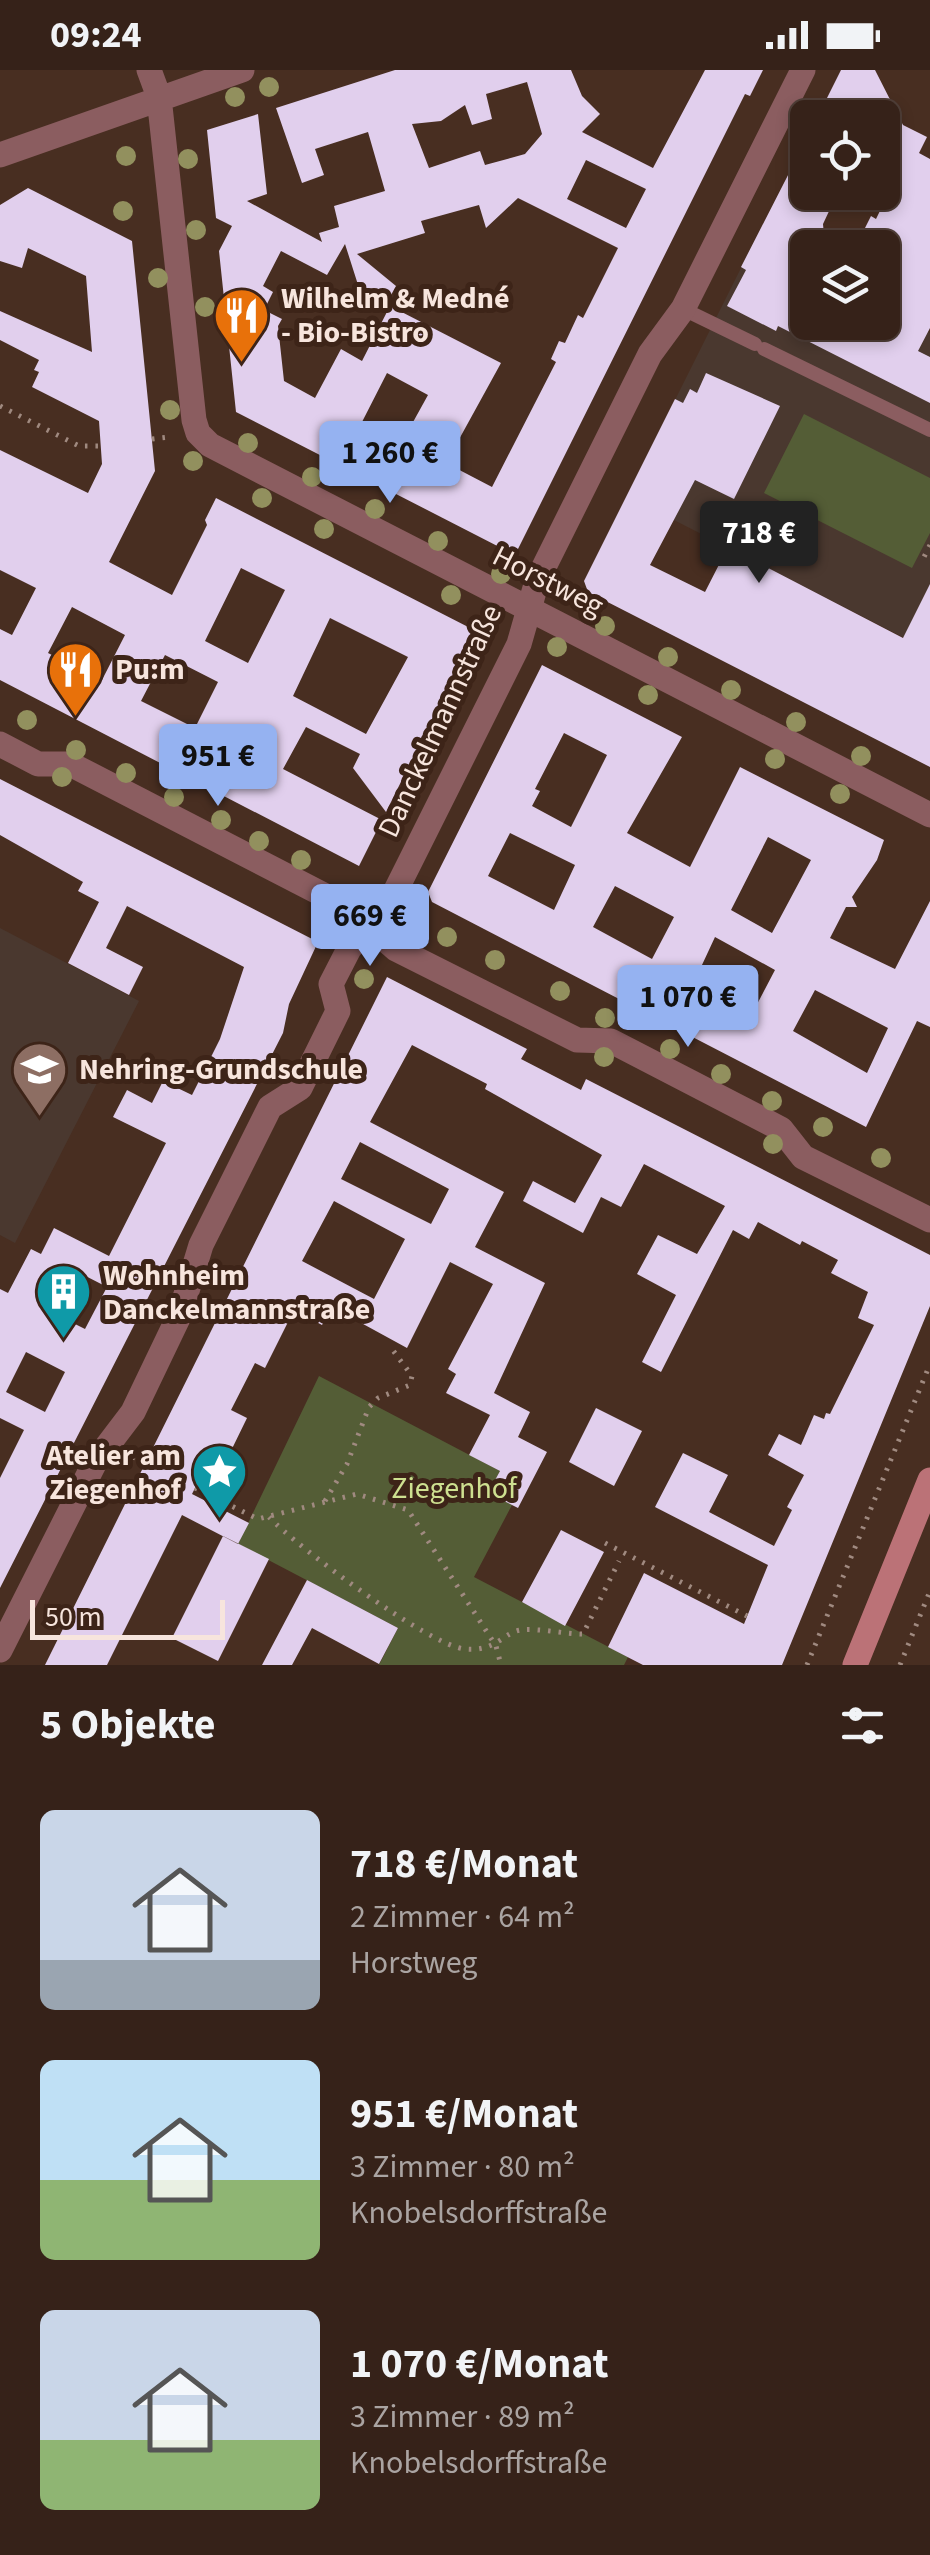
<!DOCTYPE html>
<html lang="de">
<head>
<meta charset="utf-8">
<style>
  :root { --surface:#362219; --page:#3d2a22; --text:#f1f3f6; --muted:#aaa4a2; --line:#503f38; --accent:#95b2f1 }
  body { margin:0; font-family:"Source Sans 3",sans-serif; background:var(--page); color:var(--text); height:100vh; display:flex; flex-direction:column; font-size:38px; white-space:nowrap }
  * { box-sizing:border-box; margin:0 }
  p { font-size:32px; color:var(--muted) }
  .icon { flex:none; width:55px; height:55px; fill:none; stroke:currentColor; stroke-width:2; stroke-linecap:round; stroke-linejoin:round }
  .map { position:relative; height:1595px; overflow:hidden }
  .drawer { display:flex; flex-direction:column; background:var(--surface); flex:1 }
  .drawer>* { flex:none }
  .tools { position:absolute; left:790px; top:30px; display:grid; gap:20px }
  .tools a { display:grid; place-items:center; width:110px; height:110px; border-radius:15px; background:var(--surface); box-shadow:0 5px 15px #0003,0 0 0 2px var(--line); font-size:50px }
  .scale { position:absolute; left:30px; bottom:25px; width:195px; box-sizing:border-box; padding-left:10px; border:5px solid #f7e5dd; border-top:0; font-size:28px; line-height:35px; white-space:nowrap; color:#f7e5dd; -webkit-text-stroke:8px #3d2418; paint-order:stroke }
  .price { position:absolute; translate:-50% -85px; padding:0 22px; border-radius:10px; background:var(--accent); color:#111; font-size:32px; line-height:65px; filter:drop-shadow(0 2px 5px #0008) }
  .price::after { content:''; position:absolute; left:50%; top:60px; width:30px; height:22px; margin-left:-15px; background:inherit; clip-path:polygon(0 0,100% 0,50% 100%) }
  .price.active { background:#222; color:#fff }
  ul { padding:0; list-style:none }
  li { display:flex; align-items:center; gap:30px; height:250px; padding:0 40px }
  li span { display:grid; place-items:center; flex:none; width:280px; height:200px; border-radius:15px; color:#555 }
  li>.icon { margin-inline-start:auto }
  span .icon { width:120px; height:120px; fill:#fffc; stroke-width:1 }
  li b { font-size:42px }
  h2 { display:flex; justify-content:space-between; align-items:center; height:120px; padding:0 40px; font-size:42px }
  .status { display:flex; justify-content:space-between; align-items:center; height:70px; padding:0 50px; background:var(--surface); direction:ltr }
  .status svg { height:28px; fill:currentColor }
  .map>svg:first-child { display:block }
</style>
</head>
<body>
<div class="status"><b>09:24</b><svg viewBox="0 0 49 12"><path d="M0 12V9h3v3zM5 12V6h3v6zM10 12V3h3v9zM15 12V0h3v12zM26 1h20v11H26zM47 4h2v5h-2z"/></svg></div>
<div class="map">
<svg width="930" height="1595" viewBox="0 0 930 1595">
  <rect width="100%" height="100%" fill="#482e21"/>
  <path fill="#4a382f" d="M 754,172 L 808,252 L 882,252 L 883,238 L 930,263 L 930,581 L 627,426 Z
    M 0,858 L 139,931 L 15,1173 L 0,1165 Z"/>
  <path fill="#545d36" d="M 804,344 L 930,408 L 930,463 L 912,498 L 764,423 Z
    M 319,1306 L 500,1401 L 489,1423 L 512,1435 L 474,1507 L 628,1587 L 624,1595 L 379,1595 L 398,1558 L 238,1474 Z"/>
  <path fill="#e1cfed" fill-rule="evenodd" d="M 395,0 L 571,0 L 582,26 L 600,44 L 582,62 L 653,98 L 705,0 L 763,0 L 750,26 L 745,24 L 515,485 L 236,342 L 219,181 L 232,156 L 216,148 L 207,60 L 258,44 L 267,124 L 247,131 L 322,172 L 319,163 L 339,157 L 334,136 L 385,121 L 368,62 L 315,79 L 324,105 L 302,113 L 276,38 ZM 527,12 L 542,64 L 525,84 L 485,95 L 480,81 L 429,98 L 412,54 L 441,51 L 465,35 L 472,55 L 492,49 L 486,24 ZM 586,90 L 646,119 L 626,158 L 567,129 ZM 518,128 L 618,178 L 583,248 L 578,245 L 565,273 L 559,271 L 551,289 L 556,292 L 492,417 L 446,393 L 501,293 L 390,236 L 362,291 L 341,279 L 315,328 L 284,311 L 278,256 L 282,249 L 264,240 L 273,222 L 263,216 L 281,181 L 327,205 L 345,174 L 360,221 L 386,234 L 396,216 L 357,184 L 425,163 L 421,151 L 479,135 L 486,158 ZM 387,303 L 428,325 L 402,372 L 362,352 Z
    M 841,0 L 875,0 L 903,55 L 927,67 L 919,83 L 930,89 L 930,258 L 918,281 L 930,287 L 930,333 L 778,256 L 776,261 L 727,236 L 746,200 L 741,197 L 808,66 L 808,122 L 838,122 L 823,154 L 825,178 L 808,178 L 808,252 L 882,252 L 882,178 L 855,178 L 871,146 L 876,149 L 902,96 L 882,85 L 882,48 L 817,48 Z
    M 28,118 L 132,171 L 155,401 L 109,492 L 172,525 L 207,455 L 205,450 L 216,428 L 476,561 L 386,742 L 353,698 L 360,684 L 306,657 L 283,699 L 382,750 L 359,796 L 0,610 L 0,559 L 12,565 L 36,518 L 0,500 L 0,380 L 88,423 L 102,394 L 99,351 L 32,317 L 39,302 L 34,300 L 39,290 L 0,270 L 0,241 L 92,282 L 86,206 L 28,178 L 22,198 L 0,191 L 0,135 ZM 241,498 L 285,520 L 248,593 L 205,571 ZM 72,537 L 125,565 L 102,610 L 48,583 ZM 330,548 L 408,587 L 366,664 L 293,626 ZM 165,585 L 218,612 L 195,658 L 141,631 Z
    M 706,303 L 780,336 L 734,429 L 695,410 L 650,495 L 705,522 L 728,477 L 903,568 L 930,514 L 930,697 L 588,522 L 584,511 L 675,329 L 683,333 L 690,319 L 697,323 Z
    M 542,595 L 682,667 L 627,763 L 690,797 L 740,697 L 884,770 L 877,790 L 852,827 L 857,837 L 846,837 L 830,868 L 895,899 L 930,831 L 930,957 L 917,951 L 866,1057 L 432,832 L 428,822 ZM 564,663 L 607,685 L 571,757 L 532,736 L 540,721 L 535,719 ZM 510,763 L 575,795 L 554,840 L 488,806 ZM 768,767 L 811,790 L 772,863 L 731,840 ZM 615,816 L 674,847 L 652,889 L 593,857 ZM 715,867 L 775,900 L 754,940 L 695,910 ZM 815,920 L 888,958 L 867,1003 L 793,961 Z
    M 0,709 L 318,872 L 289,934 L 283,963 L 0,1518 L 0,1408 L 24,1360 L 0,1348 L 0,1219 L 8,1223 L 31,1179 L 41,1184 L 54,1158 L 109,1186 L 166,1073 L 113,1047 L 127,1020 L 152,1033 L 163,1011 L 192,1025 L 220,969 L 244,897 L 127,836 L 106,878 L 143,897 L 129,925 L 68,893 L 99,832 L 78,821 L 83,812 L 0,765 ZM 68,1197 L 107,1217 L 85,1259 L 47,1240 ZM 26,1282 L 65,1302 L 45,1342 L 6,1322 Z
    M 387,907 L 527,979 L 521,989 L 581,1020 L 586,1009 L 930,1185 L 930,1236 L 782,1595 L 643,1595 L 608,1577 L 644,1503 L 744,1554 L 768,1495 L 655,1437 L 683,1383 L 728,1405 L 709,1442 L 774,1476 L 792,1440 L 787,1437 L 804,1405 L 768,1385 L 779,1364 L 801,1375 L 814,1345 L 824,1349 L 826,1343 L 830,1344 L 874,1255 L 858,1248 L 868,1222 L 831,1203 L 838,1190 L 802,1171 L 800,1175 L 758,1152 L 749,1169 L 733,1160 L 661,1302 L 642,1292 L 676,1225 L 637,1204 L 658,1165 L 697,1184 L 725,1136 L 644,1094 L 621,1137 L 601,1127 L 583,1163 L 523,1131 L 533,1111 L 575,1133 L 602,1085 L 485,1019 L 487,1014 L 412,975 L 370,1052 L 504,1122 L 475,1177 L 545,1213 L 494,1323 L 530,1342 L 518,1367 L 547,1382 L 518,1438 L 488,1423 L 500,1401 L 469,1385 L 490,1345 L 446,1323 L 456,1304 L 448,1299 L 493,1214 L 450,1192 L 407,1278 L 332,1237 L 322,1255 L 294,1240 L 265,1298 L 255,1293 L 231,1340 L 247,1348 L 227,1389 L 213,1382 L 192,1424 L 249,1453 L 238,1474 L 182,1445 L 107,1595 L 45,1595 ZM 360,1072 L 449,1119 L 431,1154 L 341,1109 ZM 334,1131 L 405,1169 L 374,1229 L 302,1191 Z
    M 596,1338 L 642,1361 L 614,1416 L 569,1392 Z
    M 561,1460 L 604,1482 L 565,1556 L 522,1532 Z
    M 223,1466 L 269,1489 L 218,1591 L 172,1568 Z
    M 307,1510 L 398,1558 L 379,1594 L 312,1558 L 292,1595 L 262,1595 Z"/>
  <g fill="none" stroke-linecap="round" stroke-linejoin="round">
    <path stroke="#a08a80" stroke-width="5" stroke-dasharray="2.5 8" stroke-linecap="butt" d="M 0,336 L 79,376 L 101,376
      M 152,369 L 169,367
      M 930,475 L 924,487 L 930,490
      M 133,1387 L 146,1393
      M 195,1418 L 258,1449 L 357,1424 L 408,1440 L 496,1576 L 501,1595
      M 325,1431 L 347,1394 L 369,1337 L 378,1328 L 410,1315 L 412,1306 L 389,1275
      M 269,1447 C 296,1476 429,1576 465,1579 C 496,1582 504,1562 521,1560 C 540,1558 563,1564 583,1564 L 619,1491
      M 605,1473 L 747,1546
      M 807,1595 L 930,1294
      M 900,1595 L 930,1521"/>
    <path stroke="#8b5d60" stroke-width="14" d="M 683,239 L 755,274
      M 764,279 L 930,360"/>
    <path stroke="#8b5d60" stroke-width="25" d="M 149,0 L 159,27 L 194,350 L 198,363 L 210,375 L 930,745
      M 0,85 L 242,0
      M 0,674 L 38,694 L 70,694 L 349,838 L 396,879 L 577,970 L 611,971 L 781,1059 L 803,1087 L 930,1150
      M 0,1580 L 95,1392 L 133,1342 L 180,1244 L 201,1175 L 270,1037 L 300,1018 L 338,941 L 331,914 L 349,879 L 392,828 L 519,574 L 537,511 L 650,284 L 683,239 L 803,0"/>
    <path stroke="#bb7277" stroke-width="25" d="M 855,1595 L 930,1410"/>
  </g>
  <g fill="#92905e">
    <circle cx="269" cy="17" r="10"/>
    <circle cx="235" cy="27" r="10"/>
    <circle cx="126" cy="86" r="10"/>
    <circle cx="188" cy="89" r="10"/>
    <circle cx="123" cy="141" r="10"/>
    <circle cx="196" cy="160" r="10"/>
    <circle cx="158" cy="208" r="10"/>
    <circle cx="205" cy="237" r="10"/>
    <circle cx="170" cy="340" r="10"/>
    <circle cx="248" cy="373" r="10"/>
    <circle cx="193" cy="391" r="10"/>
    <circle cx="312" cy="407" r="10"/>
    <circle cx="262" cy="428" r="10"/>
    <circle cx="375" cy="439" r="10"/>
    <circle cx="324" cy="459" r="10"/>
    <circle cx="438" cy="471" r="10"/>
    <circle cx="501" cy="504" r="10"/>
    <circle cx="451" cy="525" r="10"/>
    <circle cx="605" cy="556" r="10"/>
    <circle cx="557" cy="577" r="10"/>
    <circle cx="668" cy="587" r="10"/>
    <circle cx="731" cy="620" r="10"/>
    <circle cx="648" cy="625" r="10"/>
    <circle cx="27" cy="650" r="10"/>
    <circle cx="796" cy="652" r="10"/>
    <circle cx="76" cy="680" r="10"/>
    <circle cx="861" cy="686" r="10"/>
    <circle cx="775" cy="689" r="10"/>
    <circle cx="126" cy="703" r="10"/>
    <circle cx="62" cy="707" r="10"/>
    <circle cx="840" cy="724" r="10"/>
    <circle cx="174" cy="727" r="10"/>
    <circle cx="221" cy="750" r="10"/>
    <circle cx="259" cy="771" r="10"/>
    <circle cx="301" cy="790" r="10"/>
    <circle cx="364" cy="824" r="10"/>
    <circle cx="447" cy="867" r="10"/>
    <circle cx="416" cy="869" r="10"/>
    <circle cx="495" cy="890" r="10"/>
    <circle cx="364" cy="909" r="10"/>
    <circle cx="560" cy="921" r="10"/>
    <circle cx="605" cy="948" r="10"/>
    <circle cx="670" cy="979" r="10"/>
    <circle cx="604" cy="987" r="10"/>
    <circle cx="721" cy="1004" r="10"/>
    <circle cx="772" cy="1031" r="10"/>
    <circle cx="823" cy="1057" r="10"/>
    <circle cx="773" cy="1074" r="10"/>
    <circle cx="881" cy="1088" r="10"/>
  </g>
  <defs>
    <symbol id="restaurant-pin" viewBox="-11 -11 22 30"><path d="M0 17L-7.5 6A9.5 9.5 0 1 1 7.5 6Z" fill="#e8710a" stroke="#3d2418"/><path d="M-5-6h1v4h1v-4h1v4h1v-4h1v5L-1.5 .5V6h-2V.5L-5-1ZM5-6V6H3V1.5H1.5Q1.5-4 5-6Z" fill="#fff"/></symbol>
    <symbol id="school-pin" viewBox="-11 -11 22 30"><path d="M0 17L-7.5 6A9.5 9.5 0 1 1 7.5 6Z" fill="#8d6e63" stroke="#3d2418"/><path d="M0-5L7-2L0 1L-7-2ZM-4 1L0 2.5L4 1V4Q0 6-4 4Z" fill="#fff"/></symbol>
    <symbol id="building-pin" viewBox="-11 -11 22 30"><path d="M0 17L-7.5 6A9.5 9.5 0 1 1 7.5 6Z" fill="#0f9aa8" stroke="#3d2418"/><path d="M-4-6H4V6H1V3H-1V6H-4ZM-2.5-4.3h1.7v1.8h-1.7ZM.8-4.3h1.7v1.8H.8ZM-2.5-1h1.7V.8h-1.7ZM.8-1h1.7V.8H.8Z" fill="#fff"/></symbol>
    <symbol id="sight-pin" viewBox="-11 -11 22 30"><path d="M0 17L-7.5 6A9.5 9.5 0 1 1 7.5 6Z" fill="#0f9aa8" stroke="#3d2418"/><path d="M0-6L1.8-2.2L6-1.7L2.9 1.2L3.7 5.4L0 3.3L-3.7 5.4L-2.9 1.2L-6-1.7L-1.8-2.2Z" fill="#fff"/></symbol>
  </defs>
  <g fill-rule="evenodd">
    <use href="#restaurant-pin" x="210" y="214" width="63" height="86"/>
    <use href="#restaurant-pin" x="44" y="568" width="63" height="86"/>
    <use href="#school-pin" x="8" y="968" width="63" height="86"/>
    <use href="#building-pin" x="32" y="1190" width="63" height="86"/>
    <use href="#sight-pin" x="188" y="1370" width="63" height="86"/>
  </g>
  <g text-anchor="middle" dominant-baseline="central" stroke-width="10" stroke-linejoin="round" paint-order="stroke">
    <g font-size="30" font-weight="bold" fill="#f7e5dd" stroke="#3d2418" text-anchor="start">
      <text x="281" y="228">Wilhelm &amp; Medné<tspan x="281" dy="34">- Bio-Bistro</tspan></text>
      <text x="115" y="599">Pu:m</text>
      <text x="79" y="999">Nehring-Grundschule</text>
      <text x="103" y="1205">Wohnheim<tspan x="103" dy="34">Danckelmannstraße</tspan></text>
      <text x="181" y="1385" text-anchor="end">Atelier am<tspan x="181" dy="34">Ziegenhof</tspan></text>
    </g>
    <g font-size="30" fill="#f7e5dd" stroke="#3d2418">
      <text transform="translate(548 511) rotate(27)">Horstweg</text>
      <text transform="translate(440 651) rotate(-65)">Danckelmannstraße</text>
    </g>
    <g font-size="30" fill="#cee090" stroke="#3d2418">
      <text x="454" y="1418">Ziegenhof</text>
    </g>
  </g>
</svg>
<div class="tools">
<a><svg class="icon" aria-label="locate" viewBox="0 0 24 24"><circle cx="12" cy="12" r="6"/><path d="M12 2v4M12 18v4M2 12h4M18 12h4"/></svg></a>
<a><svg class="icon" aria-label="layers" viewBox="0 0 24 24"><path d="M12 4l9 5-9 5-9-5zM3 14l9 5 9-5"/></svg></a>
</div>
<div class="scale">50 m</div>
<b class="price" style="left:390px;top:436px">1 260 €</b>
<b class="price active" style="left:759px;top:516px">718 €</b>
<b class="price" style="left:218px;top:739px">951 €</b>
<b class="price" style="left:370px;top:899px">669 €</b>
<b class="price" style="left:688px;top:980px">1 070 €</b>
</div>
<section class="drawer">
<h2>5 Objekte<svg class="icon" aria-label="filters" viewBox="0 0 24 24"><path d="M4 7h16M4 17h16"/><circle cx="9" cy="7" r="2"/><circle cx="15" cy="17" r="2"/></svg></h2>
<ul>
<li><span style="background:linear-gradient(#c9d6e8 75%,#9aa5b1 0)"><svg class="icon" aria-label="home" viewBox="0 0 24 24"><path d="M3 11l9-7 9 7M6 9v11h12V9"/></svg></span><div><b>718 €/Monat</b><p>2 Zimmer · 64 m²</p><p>Horstweg</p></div></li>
<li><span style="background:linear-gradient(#bfe0f5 60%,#8fb573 0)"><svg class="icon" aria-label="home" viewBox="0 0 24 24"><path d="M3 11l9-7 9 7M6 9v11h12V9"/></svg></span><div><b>951 €/Monat</b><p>3 Zimmer · 80 m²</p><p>Knobelsdorffstraße</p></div></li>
<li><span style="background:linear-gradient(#c9d6e8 65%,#8fb573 0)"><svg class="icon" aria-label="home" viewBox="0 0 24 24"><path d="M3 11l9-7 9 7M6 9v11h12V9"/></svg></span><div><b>1 070 €/Monat</b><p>3 Zimmer · 89 m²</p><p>Knobelsdorffstraße</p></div></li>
</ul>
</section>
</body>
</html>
